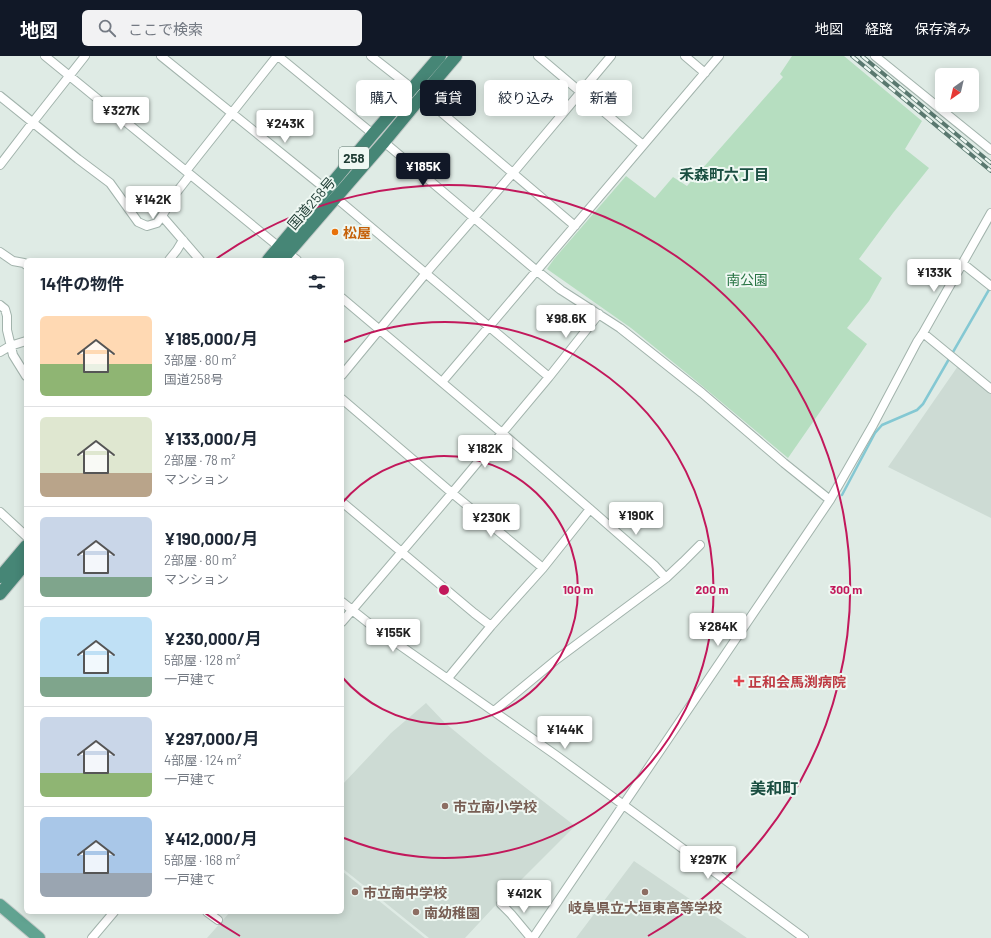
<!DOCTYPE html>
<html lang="ja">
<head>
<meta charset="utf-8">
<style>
  :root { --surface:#fff; --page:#f2f2f3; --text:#1f2937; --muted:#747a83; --line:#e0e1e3; --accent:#111827 }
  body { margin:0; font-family:Barlow,"Noto Sans JP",sans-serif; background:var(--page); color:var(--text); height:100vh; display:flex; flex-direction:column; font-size:15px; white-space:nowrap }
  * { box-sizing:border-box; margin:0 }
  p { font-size:13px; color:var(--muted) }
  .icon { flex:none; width:22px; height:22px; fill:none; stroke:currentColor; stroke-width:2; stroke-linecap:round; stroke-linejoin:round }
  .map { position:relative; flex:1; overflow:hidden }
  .sheet { position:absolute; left:24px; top:202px; width:320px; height:656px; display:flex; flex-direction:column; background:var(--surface); border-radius:6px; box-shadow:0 2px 10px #0003 }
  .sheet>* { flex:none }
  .top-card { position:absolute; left:356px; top:24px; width:380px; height:36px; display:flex; gap:8px }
  .needle { width:26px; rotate:214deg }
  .buttons { position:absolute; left:935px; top:12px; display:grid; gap:8px }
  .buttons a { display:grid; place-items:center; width:44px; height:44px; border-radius:6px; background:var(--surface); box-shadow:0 2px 10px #0003; font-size:20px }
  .price { position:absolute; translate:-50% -34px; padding:0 9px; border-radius:4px; background:#fff; color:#222; font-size:13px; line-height:26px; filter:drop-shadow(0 1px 2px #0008) }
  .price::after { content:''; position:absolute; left:50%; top:24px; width:12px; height:9px; margin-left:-6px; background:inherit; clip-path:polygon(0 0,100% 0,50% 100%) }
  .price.current { background:var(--accent); color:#fff }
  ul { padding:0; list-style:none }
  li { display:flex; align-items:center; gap:12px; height:100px; padding:0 16px }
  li+li { border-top:1px solid var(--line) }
  li span { display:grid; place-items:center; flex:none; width:112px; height:80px; border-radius:6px; color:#555 }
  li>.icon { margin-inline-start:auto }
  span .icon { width:48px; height:48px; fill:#fffc; stroke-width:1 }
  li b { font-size:17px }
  h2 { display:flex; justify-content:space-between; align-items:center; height:48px; padding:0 16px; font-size:17px }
  .pill { padding:0 14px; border-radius:6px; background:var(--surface); box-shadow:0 2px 10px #0003; font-size:14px; line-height:36px }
  .pill.current { background:var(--accent); color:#fff }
  header { display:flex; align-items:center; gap:24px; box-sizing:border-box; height:56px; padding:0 20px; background:var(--accent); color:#fff }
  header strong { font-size:19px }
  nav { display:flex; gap:22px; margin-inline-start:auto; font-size:14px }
  .search { width:280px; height:36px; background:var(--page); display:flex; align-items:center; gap:10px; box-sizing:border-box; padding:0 14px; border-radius:6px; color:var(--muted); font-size:15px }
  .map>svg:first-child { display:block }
</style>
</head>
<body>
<header>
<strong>地図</strong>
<div class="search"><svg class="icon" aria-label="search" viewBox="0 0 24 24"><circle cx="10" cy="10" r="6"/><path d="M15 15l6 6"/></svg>ここで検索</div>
<nav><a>地図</a><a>経路</a><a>保存済み</a></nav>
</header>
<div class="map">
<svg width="991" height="882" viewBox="0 0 991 882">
  <rect width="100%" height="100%" fill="#dfebe5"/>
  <path fill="#cddbd4" d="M 958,310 L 991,337 L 991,462 L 888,411 Z
    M 426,647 L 445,667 L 485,700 L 575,770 L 493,852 L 465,882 L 429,882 L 342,812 L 342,729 L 391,677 Z
    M 634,805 L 747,882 L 576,882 Z
    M 342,815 L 425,882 L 207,882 L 230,856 L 342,856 Z"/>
  <path fill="#b6dec0" d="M 792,0 L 844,0 L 922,65 L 905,93 L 929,112 L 893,157 L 859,203 L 882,222 L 869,245 L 847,272 L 867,288 L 788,402 L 695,324 L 631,272 L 547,213 L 554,203 L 626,120 L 655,142 L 673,121 L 687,130 L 783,21 L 780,18 Z"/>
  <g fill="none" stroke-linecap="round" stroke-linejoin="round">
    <path stroke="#84c8d3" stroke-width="2.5" d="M 842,439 L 875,377 L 882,369 L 917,354 L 923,348 L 990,232"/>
    <defs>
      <path id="minor" d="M 45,0 L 279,191
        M 161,0 L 327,134
        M 278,0 L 373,78
        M 371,0 L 422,40 L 575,170
        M 538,0 L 643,89
        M 685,0 L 705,17
        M 875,0 L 991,94
        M 0,40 L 78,103 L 110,127 L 138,166 L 147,170 L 157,167 L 162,160
        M 384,86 L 537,215 L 561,234 L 620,272 L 644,291 L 702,337 L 784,407 L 830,444
        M 0,109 L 33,66 L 85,0
        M 186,115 L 277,0
        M 190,119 L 176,137 L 162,160 L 200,204
        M 335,141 L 549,321
        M 0,196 L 13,205 L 24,207 L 26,209
        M 288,197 L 297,204
        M 169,204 L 177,194 L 183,184
        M 962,207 L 991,230
        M 342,242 L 502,377 L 590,453 L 654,509 L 666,522
        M 0,249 L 5,253 L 7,260 L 7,274 L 13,299 L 26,320
        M 923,277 L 991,333
        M 0,296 L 10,290 L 26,285
        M 342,319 L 426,217 L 513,117 L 611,0
        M 442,326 L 719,0
        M 342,343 L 452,437 L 543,512
        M 342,446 L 474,557 L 491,570
        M 0,456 L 26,480
        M 342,546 L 371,569 L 557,700 L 804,882
        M 342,566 L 452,437 L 549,321 L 599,258
        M 448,622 L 491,570 L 543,512 L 590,453
        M 494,655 L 557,603 L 666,522 L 683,506 L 700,489
        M 501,848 L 511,858 L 531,882
        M 207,856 L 218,864
        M 92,882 L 114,856
        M 533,882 L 830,444 L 873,369 L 917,286 L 923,277 L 991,157"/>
      <path id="primary" d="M 0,849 L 39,882"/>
      <path id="trunk" d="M 268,204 L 373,78 L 440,0
        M 282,204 L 384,86 L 422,40 L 456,0
        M 0,521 L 26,490
        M 0,538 L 26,507"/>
    </defs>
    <use href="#minor" stroke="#a2b3ac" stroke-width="10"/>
    <use href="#primary" stroke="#c0c8c6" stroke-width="14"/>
    <use href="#trunk" stroke="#c0c8c6" stroke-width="14"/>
    <use href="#minor" stroke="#fff" stroke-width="8"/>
    <use href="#primary" stroke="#61a391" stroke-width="12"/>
    <use href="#trunk" stroke="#468676" stroke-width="12"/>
    <defs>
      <path id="rail" d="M 852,0 L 991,115
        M 862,0 L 991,107"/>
    </defs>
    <use href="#rail" stroke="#59786f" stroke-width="4"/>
    <use href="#rail" stroke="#eff8f3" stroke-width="2.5" stroke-dasharray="8" stroke-linecap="butt"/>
  </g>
  <g fill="none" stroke="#c2185b" stroke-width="2">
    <path d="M342 447A134 134 0 1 1 342 621"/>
    <path d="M344 286A268 268 0 1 1 344 782"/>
    <path d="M240 880A402 402 0 0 1 205 857M216 203A402 402 0 1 1 648 880"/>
  </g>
  <circle fill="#e8710a" stroke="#eff8f3" stroke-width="1.5" cx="335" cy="176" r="4"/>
  <path fill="#e0444e" stroke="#eff8f3" stroke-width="1.5" d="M737 619h4v4h4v4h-4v4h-4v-4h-4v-4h4z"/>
  <g fill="#8d6e63" stroke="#eff8f3" stroke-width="1.5">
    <circle cx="445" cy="750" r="4"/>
    <circle cx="355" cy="836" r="4"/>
    <circle cx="645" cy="836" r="4"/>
    <circle cx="416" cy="856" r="4"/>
  </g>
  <g text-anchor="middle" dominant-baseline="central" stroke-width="4" stroke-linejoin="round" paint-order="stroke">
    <rect fill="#eff8f3" stroke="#5d746d" stroke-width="1" x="339" y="91" width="30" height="22" rx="3"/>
    <g font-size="13" font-weight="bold" fill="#1f3c34">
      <text x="354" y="102">258</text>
    </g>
    <g font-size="14" fill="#1f3c34" stroke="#eff8f3">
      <text transform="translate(311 147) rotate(-49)">国道258号</text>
    </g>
    <g font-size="14" font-weight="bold" fill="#c56008" stroke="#eff8f3" text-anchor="start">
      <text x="343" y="176">松屋</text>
    </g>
    <g font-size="14" fill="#287444" stroke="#eff8f3">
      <text x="747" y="223">南公園</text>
    </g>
    <g font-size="14" font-weight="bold" fill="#be3a42" stroke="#eff8f3" text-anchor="start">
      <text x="748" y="625">正和会馬渕病院</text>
    </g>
    <g font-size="14" font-weight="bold" fill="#785e54" stroke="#eff8f3" text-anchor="start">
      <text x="453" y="750">市立南小学校</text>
      <text x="363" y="836">市立南中学校</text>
      <text x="645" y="851" text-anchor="middle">岐阜県立大垣東高等学校</text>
      <text x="424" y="856">南幼稚園</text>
    </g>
    <g font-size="15" font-weight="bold" fill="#1a4e41" stroke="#eff8f3">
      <text x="724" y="118">禾森町六丁目</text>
    </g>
    <g font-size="16" font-weight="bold" fill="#1a4e41" stroke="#eff8f3">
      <text x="774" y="731">美和町</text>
    </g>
  </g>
  <circle cx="444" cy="534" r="6" fill="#c2185b" stroke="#eff8f3" stroke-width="2"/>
  <g font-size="12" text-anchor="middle" font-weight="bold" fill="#c2185b" stroke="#eff8f3" stroke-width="4" stroke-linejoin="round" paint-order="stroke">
    <text x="578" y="538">100 m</text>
    <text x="712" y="538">200 m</text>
    <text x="846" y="538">300 m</text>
  </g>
</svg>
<div class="buttons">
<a><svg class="needle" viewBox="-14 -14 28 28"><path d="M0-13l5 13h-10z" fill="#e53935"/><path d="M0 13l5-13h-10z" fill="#747a83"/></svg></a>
</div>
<b class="price" style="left:121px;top:75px">¥327K</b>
<b class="price" style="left:285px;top:88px">¥243K</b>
<b class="price current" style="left:423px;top:131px">¥185K</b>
<b class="price" style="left:153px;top:164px">¥142K</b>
<b class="price" style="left:934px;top:237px">¥133K</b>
<b class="price" style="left:566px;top:283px">¥98.6K</b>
<b class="price" style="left:485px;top:413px">¥182K</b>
<b class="price" style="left:636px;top:480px">¥190K</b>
<b class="price" style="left:491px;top:482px">¥230K</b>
<b class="price" style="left:718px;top:591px">¥284K</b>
<b class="price" style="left:393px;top:597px">¥155K</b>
<b class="price" style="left:565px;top:694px">¥144K</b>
<b class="price" style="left:708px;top:824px">¥297K</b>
<b class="price" style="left:524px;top:858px">¥412K</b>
<div class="top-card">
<a class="pill">購入</a>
<a class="pill current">賃貸</a>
<a class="pill">絞り込み</a>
<a class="pill">新着</a>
</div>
<section class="sheet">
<h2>14件の物件<svg class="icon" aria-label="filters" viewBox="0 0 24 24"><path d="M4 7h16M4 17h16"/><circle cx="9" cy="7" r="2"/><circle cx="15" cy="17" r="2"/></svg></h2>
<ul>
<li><span style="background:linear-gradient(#ffd9b3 60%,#8fb573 0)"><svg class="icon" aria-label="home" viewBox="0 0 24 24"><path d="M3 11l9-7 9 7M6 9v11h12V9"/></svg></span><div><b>¥185,000/月</b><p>3部屋 · 80 m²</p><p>国道258号</p></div></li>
<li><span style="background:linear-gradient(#dfe7d0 70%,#b9a48a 0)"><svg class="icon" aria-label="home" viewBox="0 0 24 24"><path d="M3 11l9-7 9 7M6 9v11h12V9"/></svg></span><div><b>¥133,000/月</b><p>2部屋 · 78 m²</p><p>マンション</p></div></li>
<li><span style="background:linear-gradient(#c9d6e8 75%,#7fa58c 0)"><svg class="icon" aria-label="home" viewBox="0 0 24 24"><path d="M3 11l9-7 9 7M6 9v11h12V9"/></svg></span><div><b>¥190,000/月</b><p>2部屋 · 80 m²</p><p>マンション</p></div></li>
<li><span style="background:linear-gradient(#bfe0f5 75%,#7fa58c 0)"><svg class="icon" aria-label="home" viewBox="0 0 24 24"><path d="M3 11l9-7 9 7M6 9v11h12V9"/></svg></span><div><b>¥230,000/月</b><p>5部屋 · 128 m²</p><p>一戸建て</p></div></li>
<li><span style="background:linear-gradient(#c9d6e8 70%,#8fb573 0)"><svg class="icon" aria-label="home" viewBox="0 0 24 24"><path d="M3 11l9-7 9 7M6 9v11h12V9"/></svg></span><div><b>¥297,000/月</b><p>4部屋 · 124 m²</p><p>一戸建て</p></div></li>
<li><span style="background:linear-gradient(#a9c7e8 70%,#9aa5b1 0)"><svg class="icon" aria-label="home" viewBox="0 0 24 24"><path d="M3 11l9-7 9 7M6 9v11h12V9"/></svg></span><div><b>¥412,000/月</b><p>5部屋 · 168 m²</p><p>一戸建て</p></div></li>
</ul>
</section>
</div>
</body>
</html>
